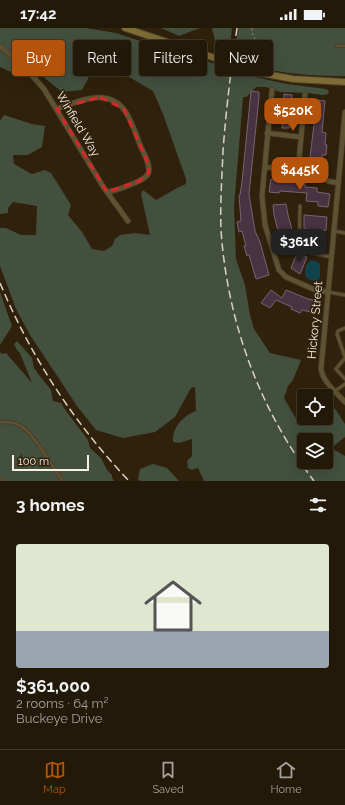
<!DOCTYPE html>
<html lang="en">
<head>
<meta charset="utf-8">
<style>
  :root { --surface:#231908; --page:#2f2616; --text:#f1f3f6; --muted:#a3a09c; --line:#403829; --accent:#b45309 }
  body { margin:0; font-family:Raleway,sans-serif; background:var(--page); color:var(--text); height:100vh; display:flex; flex-direction:column; font-size:15px; white-space:nowrap }
  * { box-sizing:border-box; margin:0 }
  p { font-size:13px; color:var(--muted) }
  .icon { flex:none; width:22px; height:22px; fill:none; stroke:currentColor; stroke-width:2; stroke-linecap:round; stroke-linejoin:round }
  .map { position:relative; height:453px; overflow:hidden }
  .side { display:flex; flex-direction:column; background:var(--surface); flex:1 }
  .side>* { flex:none }
  .banner { position:absolute; left:12px; top:12px; width:321px; height:36px; display:flex; gap:8px }
  .fabs { position:absolute; left:297px; top:361px; display:grid; gap:8px }
  .fabs a { display:grid; place-items:center; width:36px; height:36px; border-radius:4px; background:var(--surface); box-shadow:0 4px 16px #0002,0 0 0 1px var(--line); font-size:20px }
  .scale { position:absolute; left:12px; bottom:10px; width:77px; box-sizing:border-box; padding-left:4px; border:2px solid #faf0e3; border-top:0; font-size:11px; line-height:14px; white-space:nowrap; color:#faf0e3; -webkit-text-stroke:3px #2f210b; paint-order:stroke }
  .price { position:absolute; translate:-50% -34px; padding:0 9px; border-radius:8px; background:var(--accent); color:#fff; font-size:13px; line-height:26px; filter:drop-shadow(0 1px 2px #0008) }
  .price::after { content:''; position:absolute; left:50%; top:24px; width:12px; height:9px; margin-left:-6px; background:inherit; clip-path:polygon(0 0,100% 0,50% 100%) }
  .price.active { background:#222; color:#fff }
  ul { padding:0; list-style:none }
  li { display:grid; align-content:center; gap:8px; height:212px; padding:0 16px }
  li span { display:grid; place-items:center; height:124px; border-radius:4px; color:#555 }
  li>.icon { margin-inline-start:auto }
  span .icon { width:72px; height:72px; fill:#fffc; stroke-width:1 }
  li b { font-size:17px }
  h2 { display:flex; justify-content:space-between; align-items:center; height:48px; padding:0 16px; font-size:17px }
  .chip { padding:0 14px; border-radius:4px; background:var(--surface); box-shadow:0 4px 16px #0002,0 0 0 1px var(--line); font-size:14px; line-height:36px }
  .chip.active { background:var(--accent); color:#fff }
  .status { display:flex; justify-content:space-between; align-items:center; height:28px; padding:0 20px; background:var(--surface); direction:ltr }
  .status svg { height:11px; fill:currentColor }
  .tab-bar { display:flex; justify-content:space-around; align-items:center; height:56px; border-top:1px solid var(--line); background:var(--surface); font-size:11px; color:var(--muted) }
  .tab-bar a { display:grid; justify-items:center; gap:2px }
  .tab-bar .active { color:var(--accent) }
  .map>svg:first-child { display:block }
</style>
</head>
<body>
<div class="status"><b>17:42</b><svg viewBox="0 0 49 12"><path d="M0 12V9h3v3zM5 12V6h3v6zM10 12V3h3v9zM15 12V0h3v12zM26 1h20v11H26zM47 4h2v5h-2z"/></svg></div>
<div class="map">
<svg width="345" height="453" viewBox="0 0 345 453">
  <rect width="100%" height="100%" fill="#2f210b"/>
  <path fill="#43503e" fill-rule="evenodd" d="M 0,0 L 86,0 L 116,5 L 158,19 L 209,34 L 251,48 L 287,56 L 326,61 L 329,63 L 328,66 L 322,67 L 308,65 L 280,64 L 266,59 L 256,59 L 246,69 L 243,69 L 234,179 L 236,231 L 245,257 L 250,287 L 254,301 L 270,325 L 301,332 L 293,352 L 288,358 L 284,370 L 298,394 L 308,397 L 313,390 L 326,390 L 326,372 L 336,382 L 345,396 L 345,409 L 331,420 L 345,428 L 345,453 L 204,453 L 198,440 L 192,442 L 188,440 L 187,433 L 192,428 L 192,411 L 179,415 L 173,414 C 172,399 184,387 196,383 L 195,359 L 191,360 L 175,389 L 155,404 L 123,410 L 96,402 L 77,378 L 30,307 L 16,281 L 0,238 L 0,200 L 6,200 L 21,207 L 36,207 L 37,178 L 13,174 L 8,180 L 8,185 L 0,186 L 0,93 L 4,87 L 32,96 L 45,98 L 42,119 L 28,127 L 13,127 L 14,136 L 32,146 L 45,142 L 51,145 L 71,177 L 68,187 L 82,204 L 92,221 L 104,223 L 112,218 L 115,211 L 120,207 L 135,205 L 150,207 L 141,166 L 143,162 L 156,172 C 166,167 175,160 186,156 L 186,151 L 163,86 L 153,63 L 112,39 L 92,37 L 90,47 L 82,62 L 62,64 L 30,38 L 11,44 L 0,39 ZM 304,412 L 326,412 L 326,434 L 304,434 Z
    M 161,0 L 200,0 L 179,8 Z
    M 212,0 L 232,0 L 230,17 L 227,24 L 221,23 L 216,17 Z
    M 238,0 L 345,0 L 345,48 C 319,48 293,47 267,41 C 256,38 245,34 234,30 Z
    M 0,264 L 12,298 L 0,317 Z
    M 17,313 L 32,330 L 34,340 L 39,347 L 51,362 L 53,373 L 61,375 L 66,383 L 88,412 L 90,420 L 101,430 L 107,442 L 112,447 L 112,450 L 114,453 L 0,453 L 0,324 L 2,326 L 6,325 L 32,355 L 20,325 L 17,322 L 14,316 Z
    M 153,436 L 167,440 L 179,453 L 140,453 L 138,451 L 140,441 Z"/>
  <path fill="#11434c" d="M 311,232 L 316,233 L 320,236 L 320,249 L 318,253 L 310,252 L 306,249 C 304,243 305,236 311,232 Z"/>
  <path fill="#493342" stroke="#7a6172" d="M 251,63 L 259,64 L 259,69 L 249,166 L 255,203 L 260,214 L 269,247 L 256,251 L 249,227 L 247,228 L 244,218 L 246,218 L 242,203 L 239,204 L 237,194 L 241,193 L 239,167 L 240,167 L 242,154 Z
    M 284,66 L 292,67 L 289,100 L 282,100 Z
    M 317,72 L 325,73 L 322,104 L 326,105 L 325,117 L 327,117 L 326,127 L 322,127 L 321,138 L 309,137 Z
    M 271,151 L 305,154 L 305,159 L 317,160 L 317,164 L 330,166 L 328,179 L 318,178 L 318,174 L 306,173 L 307,165 L 280,163 L 279,165 L 269,164 Z
    M 286,176 L 288,187 L 298,223 L 284,227 L 274,187 L 273,177 Z
    M 304,187 L 327,189 L 326,202 L 323,203 L 322,219 L 306,218 L 307,201 L 304,201 Z
    M 297,225 L 307,229 L 300,246 L 291,240 Z
    M 271,262 L 282,270 L 286,262 L 308,271 L 318,273 L 315,285 L 302,282 L 300,285 L 291,281 L 292,279 L 276,272 L 270,280 L 261,275 Z"/>
  <g fill="none" stroke-linecap="round" stroke-linejoin="round">
    <defs>
      <path id="service" d="M 337,18 L 345,18
        M 300,178 C 300,193 297,211 307,224 L 331,229
        M 334,203 L 345,205
        M 328,264 L 345,267
        M 345,300 L 338,303 L 337,306 L 345,329
        M 345,330 L 336,341 L 345,351
        M 335,363 L 345,356
        M 0,394 C 8,394 14,394 21,398 C 35,407 52,439 63,453
        M 0,451 L 2,453"/>
      <path id="minor" d="M 0,18 L 28,43 L 44,61 L 104,160 L 128,193
        M 272,62 L 262,168 L 265,197 L 279,242 L 286,249 L 313,261 L 328,264
        M 57,81 C 78,73 108,59 125,83 C 132,93 136,106 140,117 C 143,124 152,138 148,146 C 145,153 115,163 107,164
        M 345,84 L 321,341 C 323,354 336,364 345,374
        M 267,105 L 300,109
        M 265,139 L 305,144 L 328,153 L 338,155
        M 298,143 L 305,67"/>
      <path id="secondary" d="M 125,0 L 260,45 L 293,51 L 345,54"/>
    </defs>
    <use href="#service" stroke="#4b3e29" stroke-width="4.5"/>
    <use href="#minor" stroke="#4b3e29" stroke-width="6"/>
    <use href="#secondary" stroke="#4b3e29" stroke-width="8"/>
    <path stroke="#9d9180" stroke-width="1" stroke-dasharray="2 3" stroke-linecap="butt" d="M 252,0 C 252,9 255,12 262,17"/>
    <use href="#service" stroke="#5d5231" stroke-width="2.5"/>
    <use href="#minor" stroke="#5d5231" stroke-width="4.5"/>
    <use href="#secondary" stroke="#7d6c35" stroke-width="6"/>
    <path stroke="#dbd0c2" stroke-width="1.5" stroke-dasharray="8 4" stroke-linecap="butt" d="M 237,0 C 231,41 226,82 223,123 C 222,149 220,175 221,202 C 227,292 259,381 314,453
      M 0,255 C 31,329 74,395 129,453"/>
  </g>
  <path fill="none" stroke="#d62828" stroke-width="3" stroke-dasharray="8 5" stroke-linejoin="round" d="M 100,69 L 124,81 L 147,133 L 149,145 L 139,153 L 107,164 L 57,81 Z"/>
  <g text-anchor="middle" dominant-baseline="central" stroke-width="3" stroke-linejoin="round" paint-order="stroke">
    <g font-size="12" fill="#faf0e3" stroke="#2f210b">
      <text transform="translate(78 96) rotate(59)">Winfield Way</text>
      <text transform="translate(315 292) rotate(-85)">Hickory Street</text>
    </g>
  </g>
</svg>
<div class="fabs">
<a><svg class="icon" aria-label="locate" viewBox="0 0 24 24"><circle cx="12" cy="12" r="6"/><path d="M12 2v4M12 18v4M2 12h4M18 12h4"/></svg></a>
<a><svg class="icon" aria-label="layers" viewBox="0 0 24 24"><path d="M12 4l9 5-9 5-9-5zM3 14l9 5 9-5"/></svg></a>
</div>
<div class="scale">100 m</div>
<b class="price" style="left:293px;top:104px">$520K</b>
<b class="price" style="left:300px;top:163px">$445K</b>
<b class="price active" style="left:299px;top:235px">$361K</b>
<div class="banner">
<a class="chip active">Buy</a>
<a class="chip">Rent</a>
<a class="chip">Filters</a>
<a class="chip">New</a>
</div>
</div>
<section class="side">
<h2>3 homes<svg class="icon" aria-label="filters" viewBox="0 0 24 24"><path d="M4 7h16M4 17h16"/><circle cx="9" cy="7" r="2"/><circle cx="15" cy="17" r="2"/></svg></h2>
<ul>
<li><span style="background:linear-gradient(#dfe7d0 70%,#9aa5b1 0)"><svg class="icon" aria-label="home" viewBox="0 0 24 24"><path d="M3 11l9-7 9 7M6 9v11h12V9"/></svg></span><div><b>$361,000</b><p>2 rooms · 64 m²</p><p>Buckeye Drive</p></div></li>
</ul>
</section>
<nav class="tab-bar">
<a class="active"><svg class="icon" aria-label="map" viewBox="0 0 24 24"><path d="M3 6l6-2 6 2 6-2v14l-6 2-6-2-6 2zM9 4v14M15 6v14"/></svg>Map</a>
<a><svg class="icon" aria-label="saved" viewBox="0 0 24 24"><path d="M7 4h10v16l-5-4-5 4z"/></svg>Saved</a>
<a><svg class="icon" aria-label="home" viewBox="0 0 24 24"><path d="M3 11l9-7 9 7M6 9v11h12V9"/></svg>Home</a>
</nav>
</body>
</html>
